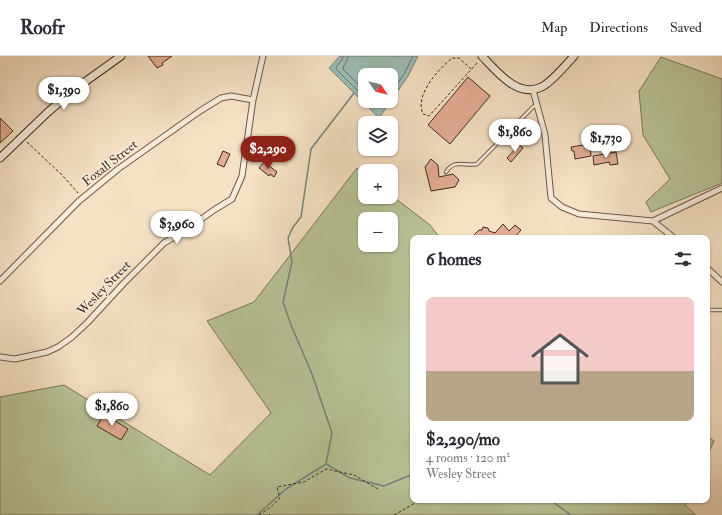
<!DOCTYPE html>
<html lang="en">
<head>
<meta charset="utf-8">
<style>
  :root { --surface:#fff; --page:#f7f7f7; --text:#2b2b33; --muted:#7c7c81; --line:#e1e1e2; --accent:#8f2418 }
  body { margin:0; font-family:"IM FELL Double Pica",serif; background:var(--page); color:var(--text); height:100vh; display:flex; flex-direction:column; font-size:15px; white-space:nowrap }
  * { box-sizing:border-box; margin:0 }
  p { font-size:13px; color:var(--muted) }
  .icon { flex:none; width:22px; height:22px; fill:none; stroke:currentColor; stroke-width:2; stroke-linecap:round; stroke-linejoin:round }
  .map { position:relative; flex:1; overflow:hidden }
  .side { position:absolute; left:410px; top:179px; width:300px; height:268px; display:flex; flex-direction:column; background:var(--surface); border-radius:8px; box-shadow:0 1px 3px #0004 }
  .side>* { flex:none }
  .needle { width:26px; rotate:124deg }
  .buttons { position:absolute; left:358px; top:12px; display:grid; gap:8px }
  .buttons a { display:grid; place-items:center; width:40px; height:40px; border-radius:8px; background:var(--surface); box-shadow:0 1px 3px #0004; font-size:20px }
  .price { position:absolute; translate:-50% -34px; padding:0 9px; border-radius:14px; background:#fff; color:#222; font-size:13px; line-height:26px; filter:drop-shadow(0 1px 2px #0008) }
  .price::after { content:''; position:absolute; left:50%; top:24px; width:12px; height:9px; margin-left:-6px; background:inherit; clip-path:polygon(0 0,100% 0,50% 100%) }
  .price.current { background:var(--accent); color:#fff }
  ul { padding:0; list-style:none }
  li { display:grid; align-content:center; gap:8px; height:212px; padding:0 16px }
  li+li { border-top:1px solid var(--line) }
  li span { display:grid; place-items:center; height:124px; border-radius:8px; color:#555 }
  li>.icon { margin-inline-start:auto }
  span .icon { width:72px; height:72px; fill:#fffc; stroke-width:1 }
  li b { font-size:17px }
  h2 { display:flex; justify-content:space-between; align-items:center; height:48px; padding:0 16px; font-size:17px }
  header { display:flex; align-items:center; gap:24px; box-sizing:border-box; height:56px; padding:0 20px; background:var(--surface); border-bottom:1px solid var(--line) }
  header strong { font-size:19px }
  nav { display:flex; gap:22px; margin-inline-start:auto; font-size:14px }
  .map>svg:first-child { display:block }
</style>
</head>
<body>
<header>
<strong>Roofr</strong>
<nav><a>Map</a><a>Directions</a><a>Saved</a></nav>
</header>
<div class="map">
<svg width="722" height="459" viewBox="0 0 722 459">
  <rect width="100%" height="100%" fill="#f5e1c4"/>
  <filter id="stains"><feTurbulence type="fractalNoise" baseFrequency=".005" numOctaves="4"/><feColorMatrix values="0 0 0 0 .2 0 0 0 0 .09 0 0 0 0 .02 0 0 0 .5 -.17"/></filter>
  <radialGradient id="worn" r=".72"><stop offset=".6" stop-color="#630" stop-opacity="0"/><stop offset="1" stop-color="#630" stop-opacity=".3"/></radialGradient>
  <path fill="#b8c397" stroke="#7a775c" fill-rule="evenodd" d="M 661,1 L 722,23 L 722,127 L 651,156 L 646,146 L 670,123 L 643,79 L 639,35 Z
    M 357,112 L 365,118 L 365,141 L 391,141 L 391,139 L 430,169 L 440,182 L 413,182 L 413,444 L 687,444 L 685,449 L 696,459 L 0,459 L 0,341 L 64,329 L 210,419 L 271,357 L 207,265 L 254,246 ZM 365,163 L 391,163 L 391,189 L 365,189 Z
    M 707,380 L 714,385 L 707,400 Z"/>
  <path fill="#9cbdb5" stroke="#76837a" d="M 340,0 L 418,0 L 408,20 L 391,45 L 391,19 L 365,19 L 365,45 L 391,45 L 379,62 L 329,12 Z"/>
  <g fill="none" stroke-linecap="round" stroke-linejoin="round">
    <path stroke="#6c746b" stroke-width="1" d="M 343,0 C 343,6 336,8 336,13 L 365,42
      M 348,0 C 348,6 343,8 343,13 L 365,35
      M 391,38 L 404,18 L 413,0"/>
    <path stroke="#76837a" stroke-width="1.5" d="M 326,408 L 332,377 L 312,318 L 291,269 L 283,246 L 292,206 L 288,182 L 293,171 L 301,161 L 311,93 L 354,37
      M 326,408 L 350,422 L 384,430 L 413,418
      M 550,444 L 571,459
      M 257,459 L 286,433 L 326,408"/>
  </g>
  <path fill="#e3ac93" stroke="#3c2b21" d="M 148,0 L 172,0 L 162,7 L 163,9 L 157,12 Z
    M 468,21 L 490,40 L 450,88 L 428,69 Z
    M 0,62 L 13,75 L 0,87 Z
    M 590,88 L 591,100 L 575,103 L 574,95 L 572,95 L 571,91 Z
    M 265,89 L 274,90 L 273,96 L 276,97 L 275,105 L 263,104 Z
    M 519,89 L 523,92 L 511,106 L 507,102 Z
    M 223,95 L 230,98 L 224,111 L 217,108 Z
    M 616,96 L 618,108 L 610,109 L 609,106 L 594,109 L 593,100 Z
    M 431,103 L 438,109 L 439,121 L 453,118 L 459,124 L 455,131 L 431,135 L 425,111 Z
    M 264,106 L 277,116 L 274,121 L 270,118 L 269,120 L 259,112 Z
    M 503,168 L 509,175 L 515,169 L 521,174 L 514,182 L 471,182 L 479,174 L 482,174 L 483,171 L 488,172 L 489,175 L 495,177 Z
    M 104,358 L 128,373 L 121,384 L 97,370 Z"/>
  <g fill="none" stroke-linecap="round" stroke-linejoin="round">
    <defs>
      <path id="service" d="M 446,116 C 455,102 465,111 477,108 L 533,51 L 536,49
        M 707,254 L 722,254"/>
      <path id="minor" d="M 533,34 L 545,79 L 551,142 L 562,151 L 579,158 L 653,165 L 674,182
        M 653,165 L 722,132
        M 707,212 L 722,226
        M 0,225 L 79,145 L 118,113 L 200,55 L 221,42 L 231,40 L 253,44
        M 0,301 L 15,303 L 47,296 L 58,291 L 72,281 L 87,267 L 124,227 L 164,187 L 183,176 L 214,154 L 232,143 L 242,120 L 253,44 L 263,0"/>
      <path id="secondary" d="M 482,0 C 498,17 520,45 545,29 C 555,22 566,9 574,0
        M 0,102 L 48,56 L 75,33 L 121,0"/>
    </defs>
    <use href="#service" stroke="#6a584a" stroke-width="4.5"/>
    <use href="#minor" stroke="#6a584a" stroke-width="7"/>
    <use href="#secondary" stroke="#3c2b21" stroke-width="9"/>
    <path stroke="#3c2b21" stroke-width="1" stroke-dasharray="3 2" stroke-linecap="butt" d="M 471,13 L 459,2 L 452,2 C 439,13 414,39 423,58 L 429,60 L 478,6
      M 27,86 L 63,120 L 78,137
      M 269,458 L 270,459
      M 259,459 L 271,451 L 280,442 L 277,431 L 304,426 L 326,413 L 354,419 L 378,433
      M 394,459 L 415,447 L 418,444"/>
    <use href="#service" stroke="#f8ecd9" stroke-width="2.5"/>
    <use href="#minor" stroke="#f8ecd9" stroke-width="5"/>
    <use href="#secondary" stroke="#f8ecd9" stroke-width="7"/>
  </g>
  <g text-anchor="middle" dominant-baseline="central" stroke-width="3" stroke-linejoin="round" paint-order="stroke">
    <g font-size="13" fill="#3c2b21" stroke="#f8ecd9">
      <text transform="translate(110 107) rotate(-38)">Foxall Street</text>
      <text transform="translate(104 232) rotate(-46)">Wesley Street</text>
    </g>
  </g>
  <rect width="100%" height="100%" filter="url(#stains)"/>
  <rect width="100%" height="100%" fill="url(#worn)"/>
</svg>
<div class="buttons">
<a><svg class="needle" viewBox="-14 -14 28 28"><path d="M0-13l5 13h-10z" fill="#e53935"/><path d="M0 13l5-13h-10z" fill="#7c7c81"/></svg></a>
<a><svg class="icon" aria-label="layers" viewBox="0 0 24 24"><path d="M12 4l9 5-9 5-9-5zM3 14l9 5 9-5"/></svg></a>
<a>+</a>
<a>−</a>
</div>
<b class="price" style="left:64px;top:55px">$1,390</b>
<b class="price" style="left:515px;top:97px">$1,860</b>
<b class="price" style="left:606px;top:103px">$1,730</b>
<b class="price current" style="left:268px;top:114px">$2,290</b>
<b class="price" style="left:177px;top:189px">$3,960</b>
<b class="price" style="left:112px;top:371px">$1,860</b>
<section class="side">
<h2>6 homes<svg class="icon" aria-label="filters" viewBox="0 0 24 24"><path d="M4 7h16M4 17h16"/><circle cx="9" cy="7" r="2"/><circle cx="15" cy="17" r="2"/></svg></h2>
<ul>
<li><span style="background:linear-gradient(#f6c9c9 60%,#b9a48a 0)"><svg class="icon" aria-label="home" viewBox="0 0 24 24"><path d="M3 11l9-7 9 7M6 9v11h12V9"/></svg></span><div><b>$2,290/mo</b><p>4 rooms · 120 m²</p><p>Wesley Street</p></div></li>
</ul>
</section>
</div>
</body>
</html>
